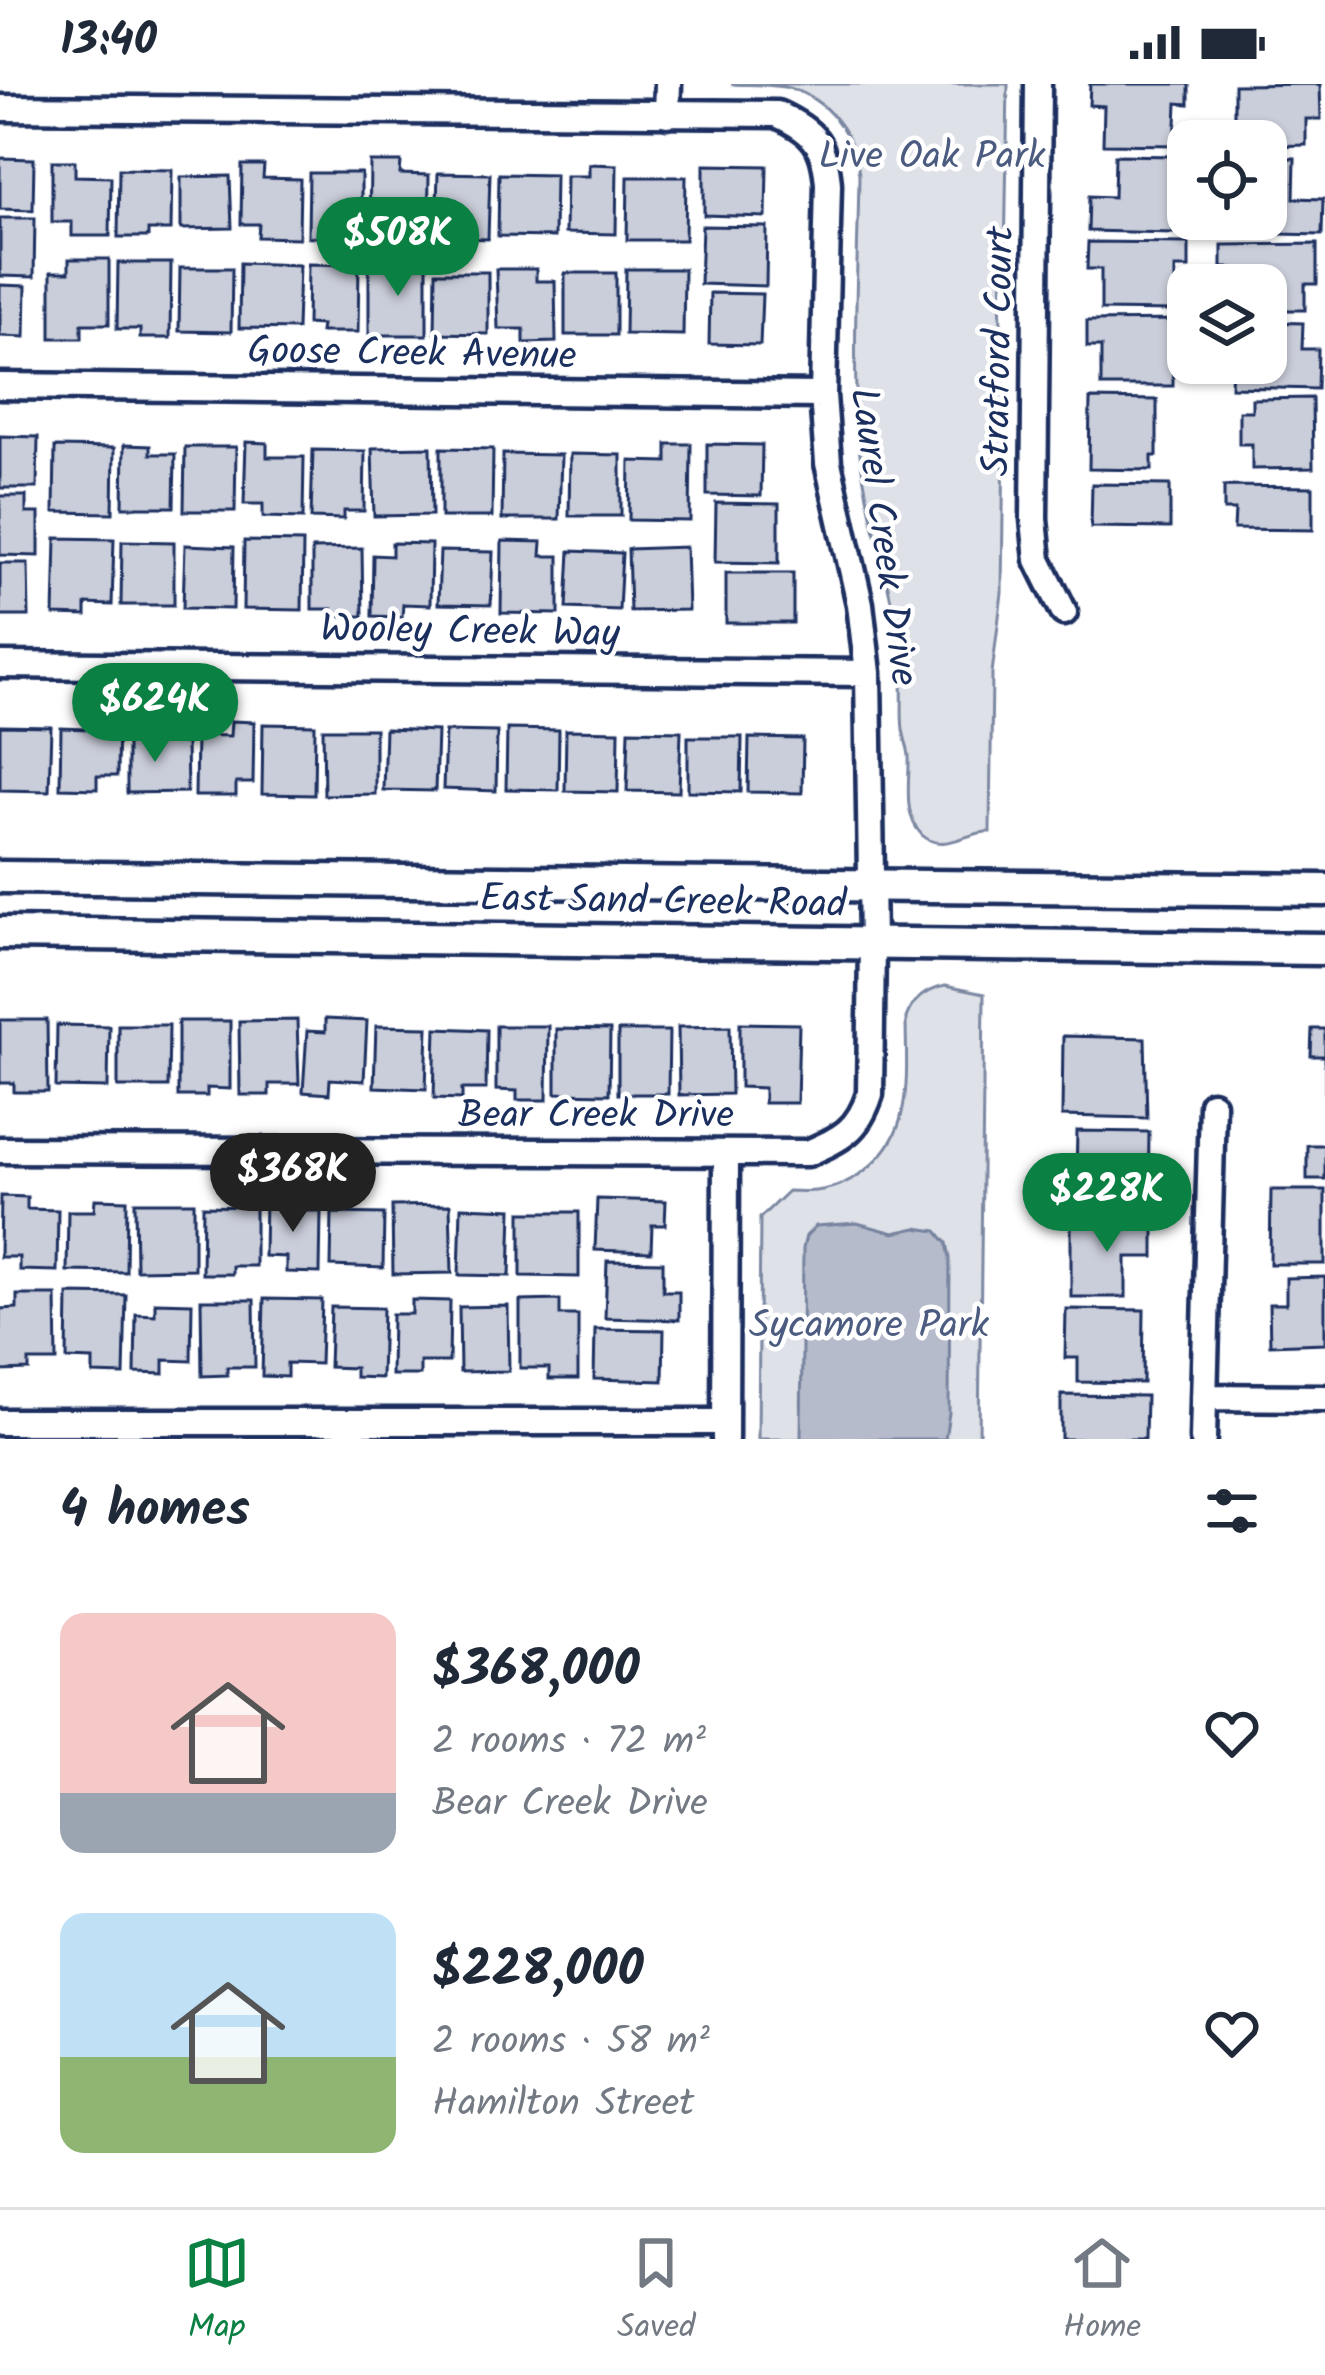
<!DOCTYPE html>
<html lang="en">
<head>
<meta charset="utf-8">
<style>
  :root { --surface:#fff; --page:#f2f2f3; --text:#1f2937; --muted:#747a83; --line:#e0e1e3; --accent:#0b8043 }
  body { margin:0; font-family:Kalam,sans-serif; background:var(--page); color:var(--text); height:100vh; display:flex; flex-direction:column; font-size:45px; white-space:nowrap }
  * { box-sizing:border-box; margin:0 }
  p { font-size:39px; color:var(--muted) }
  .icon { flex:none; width:66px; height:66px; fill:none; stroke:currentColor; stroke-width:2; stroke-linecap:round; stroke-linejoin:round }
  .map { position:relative; height:1355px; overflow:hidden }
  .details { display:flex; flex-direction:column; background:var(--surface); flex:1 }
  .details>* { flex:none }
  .fabs { position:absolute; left:1167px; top:36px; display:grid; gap:24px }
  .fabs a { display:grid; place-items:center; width:120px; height:120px; border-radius:24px; background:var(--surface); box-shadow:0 3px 9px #0004; font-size:60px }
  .price { position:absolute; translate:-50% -102px; padding:0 27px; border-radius:42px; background:var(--accent); color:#fff; font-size:39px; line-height:78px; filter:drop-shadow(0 3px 6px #0008) }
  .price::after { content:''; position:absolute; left:50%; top:72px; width:36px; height:27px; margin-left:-18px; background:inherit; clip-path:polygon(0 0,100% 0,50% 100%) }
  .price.current { background:#222; color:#fff }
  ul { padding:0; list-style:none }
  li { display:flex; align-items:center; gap:36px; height:300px; padding:0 60px }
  li span { display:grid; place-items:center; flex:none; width:336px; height:240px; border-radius:24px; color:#555 }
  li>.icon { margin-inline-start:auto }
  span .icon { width:144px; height:144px; fill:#fffc; stroke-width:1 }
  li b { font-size:51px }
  h2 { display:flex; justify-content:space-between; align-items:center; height:144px; padding:0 60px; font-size:51px }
  .status { display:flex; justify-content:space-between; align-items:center; height:84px; padding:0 60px; background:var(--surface); direction:ltr }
  .status svg { height:33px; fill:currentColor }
  .dock { display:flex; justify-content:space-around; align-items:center; height:168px; border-top:3px solid var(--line); background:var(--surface); font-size:33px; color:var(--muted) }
  .dock a { display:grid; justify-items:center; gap:6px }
  .dock .current { color:var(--accent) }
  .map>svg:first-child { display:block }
</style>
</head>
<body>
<div class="status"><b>13:40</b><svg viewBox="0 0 49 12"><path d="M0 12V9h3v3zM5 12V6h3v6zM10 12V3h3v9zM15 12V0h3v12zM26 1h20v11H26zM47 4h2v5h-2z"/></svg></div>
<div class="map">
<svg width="1325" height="1355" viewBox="0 0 1325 1355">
  <rect width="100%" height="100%" fill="#fff"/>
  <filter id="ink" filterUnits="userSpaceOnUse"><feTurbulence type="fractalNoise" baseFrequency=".00833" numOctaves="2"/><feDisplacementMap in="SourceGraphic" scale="24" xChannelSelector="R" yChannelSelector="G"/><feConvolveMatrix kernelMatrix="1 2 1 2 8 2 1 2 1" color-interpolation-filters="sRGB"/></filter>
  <g filter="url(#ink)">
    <path fill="#dee1e7" stroke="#7c88a2" stroke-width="3" d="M 731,0 L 1008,0 L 1005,179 C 1000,208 998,235 1005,265 L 1002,509 L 992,589 L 990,748 C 967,747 943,770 922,751 C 902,731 910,697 909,672 C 908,662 904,654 903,645 C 901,630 903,614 902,599 C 899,509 861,427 857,337 C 853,255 858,172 859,90 C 854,51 828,15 789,4 C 771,0 750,1 731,0 Z
      M 945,902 L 984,910 L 979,1355 L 758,1355 L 760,1134 L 788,1107 C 797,1107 807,1108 816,1107 C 856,1102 894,1069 902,1029 C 909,999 906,965 906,934 C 913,915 926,906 945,902 Z"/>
    <path fill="#b5bbca" stroke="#77839f" stroke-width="3" d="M 857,1139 L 894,1149 L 916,1144 L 937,1147 L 947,1159 L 950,1174 L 949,1329 L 945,1355 L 801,1355 L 803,1164 L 806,1152 L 816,1142 Z"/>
    <path fill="#caceda" stroke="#1b2f5e" stroke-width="3" d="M 1090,0 L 1189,0 L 1189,20 L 1177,19 L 1175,61 L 1103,60 L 1104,22 L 1089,21 Z
      M 1320,0 L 1321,35 L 1306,35 L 1306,61 L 1266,62 L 1266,57 L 1234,57 L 1234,1 Z
      M 1115,71 L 1175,72 L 1173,149 L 1088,147 L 1089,112 L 1114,113 Z
      M 0,74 L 34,75 L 33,126 L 0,125 Z
      M 1266,74 L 1295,74 L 1294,114 L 1323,115 L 1322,151 L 1240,149 L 1240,135 L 1266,135 Z
      M 52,77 L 75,77 L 75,92 L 111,93 L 110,152 L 72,152 L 72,138 L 52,138 Z
      M 370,78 L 401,78 L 400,90 L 429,91 L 428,156 L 369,155 Z
      M 589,80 L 617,81 L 616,150 L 565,149 L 566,92 L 589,92 Z
      M 242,81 L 264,81 L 263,94 L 300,95 L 299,154 L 258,153 L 259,140 L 241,140 Z
      M 704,81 L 767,82 L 766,133 L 704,131 Z
      M 119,85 L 172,86 L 171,146 L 148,146 L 148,153 L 118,153 Z
      M 309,89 L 361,89 L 361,153 L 308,153 Z
      M 438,89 L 490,90 L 488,155 L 436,153 Z
      M 499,90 L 555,91 L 554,153 L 498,152 Z
      M 230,92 L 232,144 L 181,145 L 181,93 Z
      M 628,93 L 686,93 L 685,156 L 627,156 Z
      M 0,134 L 35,134 L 34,193 L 0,192 Z
      M 702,142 L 767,143 L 766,202 L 700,200 Z
      M 1088,158 L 1189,159 L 1189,184 L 1175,184 L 1175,227 L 1101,226 L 1101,185 L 1087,185 Z
      M 1317,160 L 1317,200 L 1305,200 L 1305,226 L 1266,226 L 1266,201 L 1232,201 L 1232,184 L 1222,184 L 1222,161 Z
      M 69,175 L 109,175 L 109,240 L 82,240 L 82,254 L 51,254 L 51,188 L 69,188 Z
      M 118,179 L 171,179 L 170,254 L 140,254 L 140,245 L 117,245 Z
      M 240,179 L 299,181 L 297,245 L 239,244 Z
      M 369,179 L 427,179 L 427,251 L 369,251 Z
      M 308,180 L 359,181 L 358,248 L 320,248 L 321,241 L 307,240 Z
      M 180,184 L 232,184 L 231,248 L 179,247 Z
      M 496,185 L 536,185 L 536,197 L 555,197 L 556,258 L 524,259 L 524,245 L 498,245 Z
      M 626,185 L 684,185 L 683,251 L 625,250 Z
      M 436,188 L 488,188 L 488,250 L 435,249 Z
      M 565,189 L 616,189 L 616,251 L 565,251 Z
      M 0,201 L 26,202 L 25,253 L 0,252 Z
      M 710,209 L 762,210 L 760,261 L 709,260 Z
      M 1186,236 L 1187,261 L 1173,261 L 1173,302 L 1101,302 L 1101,263 L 1087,263 L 1087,237 Z
      M 1266,238 L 1303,239 L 1302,265 L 1318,265 L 1317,305 L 1231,303 L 1232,279 L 1266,279 Z
      M 1312,314 L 1313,384 L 1252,385 L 1252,360 L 1239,360 L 1239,327 L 1252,327 L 1252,315 Z
      M 1090,315 L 1157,316 L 1157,372 L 1152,372 L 1152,386 L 1089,385 Z
      M 0,352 L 38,353 L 37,404 L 0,404 Z
      M 246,358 L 267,359 L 267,373 L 304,373 L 303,434 L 263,433 L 263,420 L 244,420 Z
      M 667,360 L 691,360 L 690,437 L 629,436 L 630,377 L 667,378 Z
      M 707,360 L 762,361 L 761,412 L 707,411 Z
      M 124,361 L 150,362 L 150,370 L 175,370 L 174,423 L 123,423 Z
      M 55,363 L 114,364 L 113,429 L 54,428 Z
      M 185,363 L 236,363 L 235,427 L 184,427 Z
      M 431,363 L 432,431 L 374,432 L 372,364 Z
      M 441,364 L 493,365 L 492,433 L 441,433 Z
      M 313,366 L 365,367 L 364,427 L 344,427 L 344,435 L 311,434 Z
      M 503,370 L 561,371 L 559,435 L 502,435 Z
      M 570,370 L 621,371 L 621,432 L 569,432 Z
      M 1092,400 L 1170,401 L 1170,444 L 1091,443 Z
      M 1224,402 L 1313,403 L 1313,446 L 1234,445 L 1235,426 L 1224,426 Z
      M 0,412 L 26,412 L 26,429 L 39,429 L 39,472 L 0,471 Z
      M 716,419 L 779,420 L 779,479 L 715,478 Z
      M 56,454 L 114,455 L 112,521 L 86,520 L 86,532 L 54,531 Z
      M 122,457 L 174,458 L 174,521 L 121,521 Z
      M 244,457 L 303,458 L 302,526 L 243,525 Z
      M 502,457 L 542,458 L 541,472 L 559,472 L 559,530 L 501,529 Z
      M 392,459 L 431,460 L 430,521 L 403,520 L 402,533 L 372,532 L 373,471 L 392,472 Z
      M 185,461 L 234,463 L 233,525 L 183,524 Z
      M 686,463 L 688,526 L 630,527 L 628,465 Z
      M 362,464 L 363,532 L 332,532 L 332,525 L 312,525 L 312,465 Z
      M 440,467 L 493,468 L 491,521 L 438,520 Z
      M 570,467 L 622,469 L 619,526 L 567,524 Z
      M 0,479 L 28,479 L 29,532 L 0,532 Z
      M 726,489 L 793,489 L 793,539 L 726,539 Z
      M 88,632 L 118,632 L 117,692 L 97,692 L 97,705 L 60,704 L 61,644 L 88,645 Z
      M 231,637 L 254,638 L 253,699 L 236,699 L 236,712 L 195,712 L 196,651 L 230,652 Z
      M 263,640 L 315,641 L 314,711 L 262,710 Z
      M 0,642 L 51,643 L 49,707 L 0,706 Z
      M 127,644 L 149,644 L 149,659 L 186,659 L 187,708 L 127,709 Z
      M 323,645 L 375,645 L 375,710 L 324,711 Z
      M 385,645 L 437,647 L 435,707 L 383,706 Z
      M 507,645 L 559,646 L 558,706 L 506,705 Z
      M 566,646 L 619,647 L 618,708 L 565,707 Z
      M 629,646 L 681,647 L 679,708 L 627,707 Z
      M 445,647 L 497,648 L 496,707 L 443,705 Z
      M 688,653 L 742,653 L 741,708 L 688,707 Z
      M 749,654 L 803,655 L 802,709 L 748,708 Z
      M 325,935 L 367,937 L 364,997 L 330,995 L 329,1010 L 303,1008 L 307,947 L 325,948 Z
      M 0,936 L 47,936 L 48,1008 L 14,1008 L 14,999 L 0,999 Z
      M 297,936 L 299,1000 L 269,1000 L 269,1011 L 240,1011 L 239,937 Z
      M 178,937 L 230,937 L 230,1005 L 207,1004 L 207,1012 L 178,1012 Z
      M 740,939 L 799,940 L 797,1019 L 764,1019 L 764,1004 L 740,1003 Z
      M 57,941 L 109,942 L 108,1004 L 56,1003 Z
      M 118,941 L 169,941 L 168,1003 L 118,1003 Z
      M 376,942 L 428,943 L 426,1005 L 374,1003 Z
      M 496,942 L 548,942 L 547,1016 L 517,1016 L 517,1007 L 496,1006 Z
      M 730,942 L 731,1010 L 679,1011 L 678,943 Z
      M 436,944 L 487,946 L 486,1005 L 462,1005 L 462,1015 L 434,1014 Z
      M 556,945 L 610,946 L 609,1010 L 556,1009 Z
      M 1312,945 L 1325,945 L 1325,1009 L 1325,972 L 1311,972 Z
      M 618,947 L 669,947 L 668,1010 L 618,1010 Z
      M 1063,952 L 1145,954 L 1147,1034 L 1062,1032 Z
      M 1077,1047 L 1149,1048 L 1148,1122 L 1080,1121 L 1080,1095 L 1076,1095 Z
      M 1307,1061 L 1325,1061 L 1325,1095 L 1307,1095 Z
      M 1271,1106 L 1325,1106 L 1325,1180 L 1270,1180 Z
      M 1,1112 L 27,1113 L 27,1125 L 58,1126 L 57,1187 L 19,1186 L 19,1173 L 0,1173 Z
      M 265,1113 L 294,1114 L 294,1127 L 321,1127 L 320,1189 L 286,1188 L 286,1173 L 264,1172 Z
      M 95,1115 L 127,1116 L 126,1188 L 67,1187 L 68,1127 L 94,1127 Z
      M 597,1115 L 666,1117 L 665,1141 L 652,1141 L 651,1168 L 595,1166 Z
      M 135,1118 L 194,1118 L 194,1185 L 136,1186 Z
      M 450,1121 L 452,1189 L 393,1190 L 392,1122 Z
      M 203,1122 L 255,1123 L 255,1182 L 232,1182 L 232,1190 L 202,1190 Z
      M 461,1123 L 512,1125 L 510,1192 L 459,1191 Z
      M 521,1128 L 579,1128 L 579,1193 L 521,1192 Z
      M 332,1129 L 384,1130 L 383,1184 L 331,1182 Z
      M 1071,1136 L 1154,1137 L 1154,1173 L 1126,1173 L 1126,1213 L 1071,1213 Z
      M 607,1177 L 663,1178 L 663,1207 L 679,1207 L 679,1236 L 605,1234 Z
      M 1325,1193 L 1325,1259 L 1270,1261 L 1269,1220 L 1286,1220 L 1286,1194 Z
      M 68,1210 L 126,1211 L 124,1291 L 93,1290 L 93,1276 L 67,1275 Z
      M 17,1211 L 56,1211 L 57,1277 L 29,1277 L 29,1286 L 0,1287 L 0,1225 L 17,1224 Z
      M 264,1215 L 322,1216 L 320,1280 L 287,1279 L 287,1293 L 262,1292 Z
      M 201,1216 L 254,1216 L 255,1283 L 227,1283 L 227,1291 L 202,1292 Z
      M 412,1216 L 450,1217 L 449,1278 L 420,1278 L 420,1291 L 391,1291 L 392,1230 L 412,1230 Z
      M 560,1216 L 560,1231 L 578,1231 L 578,1295 L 549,1295 L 549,1284 L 520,1284 L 520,1217 Z
      M 155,1218 L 192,1219 L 191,1277 L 164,1276 L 164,1290 L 135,1289 L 136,1230 L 155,1231 Z
      M 508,1222 L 509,1287 L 460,1288 L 459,1223 Z
      M 331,1223 L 383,1224 L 381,1294 L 355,1293 L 355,1284 L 329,1283 Z
      M 1066,1225 L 1144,1226 L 1143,1299 L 1078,1298 L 1078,1274 L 1065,1274 Z
      M 595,1245 L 664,1246 L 663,1297 L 594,1295 Z
      M 1061,1311 L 1146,1312 L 1145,1355 L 1061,1355 Z"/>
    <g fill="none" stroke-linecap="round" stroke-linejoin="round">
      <defs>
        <path id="minor" d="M 1038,0 L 1034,435 L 1038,476 L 1064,528
          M 0,24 L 777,30 C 814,47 825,60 828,100 L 823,311 L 828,379 L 860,520 L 868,589 L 872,860 L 870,1010 C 858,1047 842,1054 808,1069 L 0,1066
          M 667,30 L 668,0
          M 0,302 L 823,311
          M 0,581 L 868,589
          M 1204,1313 L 1325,1314
          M 0,1338 L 725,1338
          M 725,1355 L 726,1069
          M 1203,1355 L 1212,1020"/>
        <path id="tertiary" d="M 0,793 L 1325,806
          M 0,849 L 1325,865"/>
      </defs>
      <use href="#minor" stroke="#1b2f5e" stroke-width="33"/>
      <use href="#tertiary" stroke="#1b2f5e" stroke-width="39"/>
      <use href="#minor" stroke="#fff" stroke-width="24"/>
      <use href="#tertiary" stroke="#fff" stroke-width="30"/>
    </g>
  </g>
  <g text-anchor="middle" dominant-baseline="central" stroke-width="9" stroke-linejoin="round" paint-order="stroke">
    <g font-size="39" fill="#4c5c80" stroke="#fff">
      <text x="932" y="74">Live Oak Park</text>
      <text x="869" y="1243">Sycamore Park</text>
    </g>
    <g font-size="39" fill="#1b2f5e" stroke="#fff">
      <text transform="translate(1000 267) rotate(-89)">Stratford Court</text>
      <text transform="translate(412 271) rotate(1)">Goose Creek Avenue</text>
      <text transform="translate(882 453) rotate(82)">Laurel Creek Drive</text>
      <text transform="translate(470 549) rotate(1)">Wooley Creek Way</text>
      <text transform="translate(663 819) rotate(1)">East Sand Creek Road</text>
      <text x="596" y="1033">Bear Creek Drive</text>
    </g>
  </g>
</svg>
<div class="fabs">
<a><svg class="icon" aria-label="locate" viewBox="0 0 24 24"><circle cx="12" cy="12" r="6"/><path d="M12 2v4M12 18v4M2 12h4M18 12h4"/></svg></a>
<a><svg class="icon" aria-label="layers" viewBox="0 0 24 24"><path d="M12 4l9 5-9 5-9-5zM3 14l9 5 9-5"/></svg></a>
</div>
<b class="price" style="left:398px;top:215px">$508K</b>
<b class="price" style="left:155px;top:681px">$624K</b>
<b class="price current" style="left:293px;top:1151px">$368K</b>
<b class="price" style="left:1107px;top:1171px">$228K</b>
</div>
<section class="details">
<h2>4 homes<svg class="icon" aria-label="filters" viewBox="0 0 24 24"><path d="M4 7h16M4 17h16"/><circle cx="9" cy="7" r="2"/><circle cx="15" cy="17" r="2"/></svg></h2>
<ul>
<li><span style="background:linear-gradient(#f6c9c9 75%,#9aa5b1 0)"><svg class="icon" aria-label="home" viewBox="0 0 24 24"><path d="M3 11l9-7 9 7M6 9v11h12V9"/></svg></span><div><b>$368,000</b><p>2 rooms · 72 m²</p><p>Bear Creek Drive</p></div><svg class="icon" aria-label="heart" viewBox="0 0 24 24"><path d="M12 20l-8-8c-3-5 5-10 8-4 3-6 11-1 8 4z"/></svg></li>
<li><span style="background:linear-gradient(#bfe0f5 60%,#8fb573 0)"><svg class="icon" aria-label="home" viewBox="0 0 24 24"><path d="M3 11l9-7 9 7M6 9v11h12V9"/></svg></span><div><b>$228,000</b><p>2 rooms · 58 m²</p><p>Hamilton Street</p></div><svg class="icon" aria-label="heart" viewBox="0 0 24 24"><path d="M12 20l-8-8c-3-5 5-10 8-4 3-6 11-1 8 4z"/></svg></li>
</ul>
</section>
<nav class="dock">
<a class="current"><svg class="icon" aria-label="map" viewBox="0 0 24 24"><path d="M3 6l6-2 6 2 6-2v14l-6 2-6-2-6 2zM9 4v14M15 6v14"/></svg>Map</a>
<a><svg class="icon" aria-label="saved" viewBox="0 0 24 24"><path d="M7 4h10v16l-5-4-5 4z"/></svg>Saved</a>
<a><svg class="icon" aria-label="home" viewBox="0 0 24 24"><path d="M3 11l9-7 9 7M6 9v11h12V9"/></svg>Home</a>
</nav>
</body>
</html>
